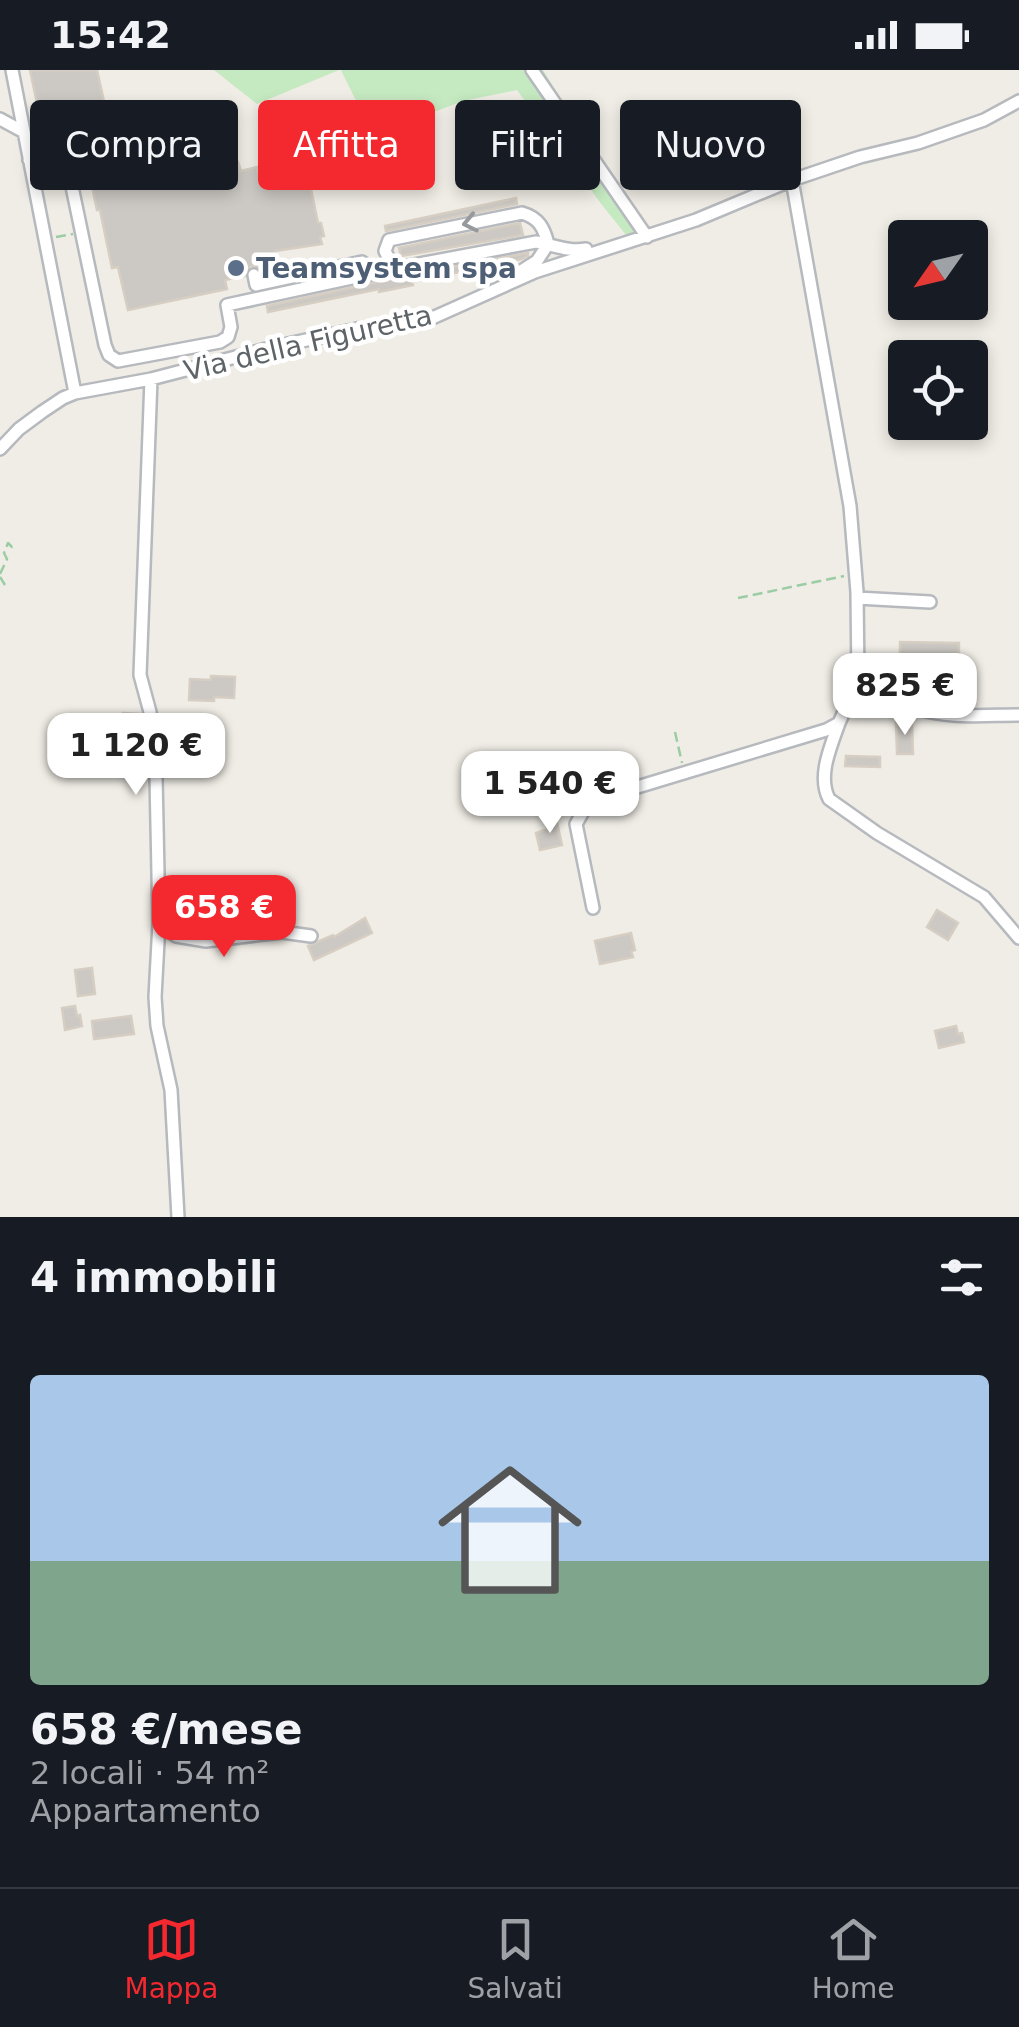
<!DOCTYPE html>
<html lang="it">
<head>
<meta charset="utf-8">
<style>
  :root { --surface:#171b24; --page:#20242c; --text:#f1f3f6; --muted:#9ea1a6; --line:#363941; --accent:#f4282f }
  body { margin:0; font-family:"DejaVu Sans",sans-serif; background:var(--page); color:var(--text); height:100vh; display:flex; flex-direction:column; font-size:38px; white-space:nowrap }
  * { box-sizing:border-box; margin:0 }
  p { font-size:32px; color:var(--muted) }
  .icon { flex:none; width:55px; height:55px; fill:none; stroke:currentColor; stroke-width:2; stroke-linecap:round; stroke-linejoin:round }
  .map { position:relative; height:1147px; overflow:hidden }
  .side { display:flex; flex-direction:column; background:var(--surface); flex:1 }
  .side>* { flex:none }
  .hud { position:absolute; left:30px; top:30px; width:960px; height:90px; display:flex; gap:20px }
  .needle { width:65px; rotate:236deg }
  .tools { position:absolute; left:888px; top:150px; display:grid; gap:20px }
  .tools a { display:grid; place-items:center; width:100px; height:100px; border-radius:10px; background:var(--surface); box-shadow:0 5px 15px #0003; font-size:50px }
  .price { position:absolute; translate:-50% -85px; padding:0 22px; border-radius:20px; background:#fff; color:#222; font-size:32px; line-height:65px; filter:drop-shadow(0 2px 5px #0008) }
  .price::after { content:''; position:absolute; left:50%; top:60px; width:30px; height:22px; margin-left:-15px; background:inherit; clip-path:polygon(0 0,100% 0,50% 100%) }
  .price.selected { background:var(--accent); color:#fff }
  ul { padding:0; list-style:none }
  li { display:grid; align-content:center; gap:20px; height:530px; padding:0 30px }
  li+li { border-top:2px solid var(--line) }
  li span { display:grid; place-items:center; height:310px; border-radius:10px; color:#555 }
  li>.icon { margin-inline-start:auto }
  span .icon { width:180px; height:180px; fill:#fffc; stroke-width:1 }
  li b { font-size:42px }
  h2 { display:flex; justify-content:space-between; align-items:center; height:120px; padding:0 30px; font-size:42px }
  .chip { padding:0 35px; border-radius:10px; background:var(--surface); box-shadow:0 5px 15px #0003; font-size:35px; line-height:90px }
  .chip.selected { background:var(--accent); color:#fff }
  .status { display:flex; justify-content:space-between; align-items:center; height:70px; padding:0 50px; background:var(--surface); direction:ltr }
  .status svg { height:28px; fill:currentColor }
  .menu { display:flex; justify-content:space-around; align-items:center; height:140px; border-top:2px solid var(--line); background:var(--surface); font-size:28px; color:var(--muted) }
  .menu a { display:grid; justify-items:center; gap:5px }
  .menu .selected { color:var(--accent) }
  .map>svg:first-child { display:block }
</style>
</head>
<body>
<div class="status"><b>15:42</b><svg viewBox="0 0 49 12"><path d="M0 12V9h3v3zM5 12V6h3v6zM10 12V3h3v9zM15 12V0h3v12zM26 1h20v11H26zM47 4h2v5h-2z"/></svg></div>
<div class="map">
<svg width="1019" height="1147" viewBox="0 0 1019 1147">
  <rect width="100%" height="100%" fill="#f0ede6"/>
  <path fill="#c5e9c1" d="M 214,0 L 339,0 L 257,34 Z
    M 341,0 L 543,0 L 647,167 L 631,171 L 602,135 L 517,20 L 463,31 L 410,51 L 377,74 Z"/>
  <path fill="#ccc8c3" stroke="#d6cec3" stroke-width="2.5" d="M 30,0 L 97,0 L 109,54 L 44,67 Z
    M 726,78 L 737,95 L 724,105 L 710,89 Z
    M 199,90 L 202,100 L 238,92 L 241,101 L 257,97 L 258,103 L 305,93 L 307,100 L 310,99 L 313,113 L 310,114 L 318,153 L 321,153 L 324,166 L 320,167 L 322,174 L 275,181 L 277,190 L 261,194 L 263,201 L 258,197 L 251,196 L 246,201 L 245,206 L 225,210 L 227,219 L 128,240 L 118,197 L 112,198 L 100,140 L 97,140 L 89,103 L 127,95 L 131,104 Z
    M 516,128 L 517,134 L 386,161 L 385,156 Z
    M 520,153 L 523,165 L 401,186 L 399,178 Z
    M 528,183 L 528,186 L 522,189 L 412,212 L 413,215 L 379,222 L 379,219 L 268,242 L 267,236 L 405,206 Z
    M 900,572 L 959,573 L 959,596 L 942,595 L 942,604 L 918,604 L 918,597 L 900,597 Z
    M 211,606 L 235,607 L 234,628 L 214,627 L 214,631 L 189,630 L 190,609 L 211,610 Z
    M 123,643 L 141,644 L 144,680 L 122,679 Z
    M 912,652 L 913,684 L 897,684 L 896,653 Z
    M 846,686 L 880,687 L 880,697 L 845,696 Z
    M 556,748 L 562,775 L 540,780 L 536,763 L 547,759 L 545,751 Z
    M 937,840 L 958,853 L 948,870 L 927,857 Z
    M 365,848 L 372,863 L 314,890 L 308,876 L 333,865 L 334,867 Z
    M 631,863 L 635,880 L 631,881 L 633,887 L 600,894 L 595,871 Z
    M 92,898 L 95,924 L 78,926 L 75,900 Z
    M 75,936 L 77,946 L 80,945 L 82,956 L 65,960 L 62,938 Z
    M 131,946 L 134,964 L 94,969 L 92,951 Z
    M 956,956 L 958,964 L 962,963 L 964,972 L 939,978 L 935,961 Z"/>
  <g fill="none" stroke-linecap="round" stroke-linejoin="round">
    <defs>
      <path id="minor" d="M 12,0 L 75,323
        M 532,0 L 647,167
        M 0,49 L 24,62
        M 65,83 L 105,275 L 109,285 L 118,291 L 220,272 L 228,267 L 231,257 L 227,235 L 403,197
        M 29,90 L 161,66
        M 792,110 L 850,436 L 857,522 L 858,610 C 877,621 895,632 915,638 C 948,649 985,645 1019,645
        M 254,205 L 256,215 L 362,192 L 376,203
        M 515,205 L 537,191 L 548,174 C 544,158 539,148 522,143 L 389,170 L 385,181 L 391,193 L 403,197 L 536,172 C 554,175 568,182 586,179
        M 151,309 L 140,605 L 150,642 L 156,706 L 159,853 L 155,927 L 157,956 L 171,1020 L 178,1147
        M 0,379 L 19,359 L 42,342 L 63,328 L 75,323 L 151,309 L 274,277 L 357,259 L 430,249 L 535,202 L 696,150 L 792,110 L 860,87 L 918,73 L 984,50 L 1019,31
        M 857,528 L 930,532
        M 839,653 C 831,676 817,706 829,729 L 877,763 L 984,827 L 1019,868
        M 593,838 L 576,754 L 585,738 L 601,728 L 826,660 L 839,653 L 858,610
        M 159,853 L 176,866 L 206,871 L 282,862 L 311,866"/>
    </defs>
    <use href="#minor" stroke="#b6b9bd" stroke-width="16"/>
    <path stroke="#9bcda4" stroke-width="2.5" stroke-dasharray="10 5" stroke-linecap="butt" d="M 56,167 L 73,164
      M 0,504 L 7,489 L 4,483 L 8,473 L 12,477 L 16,474
      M 0,507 L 5,515
      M 738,528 L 844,506
      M 675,662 L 682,693"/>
    <use href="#minor" stroke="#fff" stroke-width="11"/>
  </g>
  <defs><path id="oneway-chevron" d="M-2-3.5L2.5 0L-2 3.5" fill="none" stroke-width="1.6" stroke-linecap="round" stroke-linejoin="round" transform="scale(2.5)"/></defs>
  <use stroke="#969a9c" href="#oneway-chevron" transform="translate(470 153) rotate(168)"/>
  <circle fill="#5c6f8a" stroke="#fff" stroke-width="4" cx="236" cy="198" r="10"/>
  <g text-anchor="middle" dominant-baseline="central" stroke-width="9" stroke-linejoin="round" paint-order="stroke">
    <g font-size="28" font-weight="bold" fill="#4e5e75" stroke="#fff" text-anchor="start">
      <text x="256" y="198">Teamsystem spa</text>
    </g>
    <g font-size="28" fill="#5d6367" stroke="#fff">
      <text transform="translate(308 273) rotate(-13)">Via della Figuretta</text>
    </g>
  </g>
</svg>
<div class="tools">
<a><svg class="needle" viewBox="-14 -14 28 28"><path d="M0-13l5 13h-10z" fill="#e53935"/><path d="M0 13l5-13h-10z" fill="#9ea1a6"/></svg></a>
<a><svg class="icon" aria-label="locate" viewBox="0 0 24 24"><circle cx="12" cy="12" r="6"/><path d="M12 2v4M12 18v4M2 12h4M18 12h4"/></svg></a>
</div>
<b class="price" style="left:905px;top:668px">825 €</b>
<b class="price" style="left:136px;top:728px">1 120 €</b>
<b class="price" style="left:550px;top:766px">1 540 €</b>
<b class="price selected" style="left:224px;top:890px">658 €</b>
<div class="hud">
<a class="chip">Compra</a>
<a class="chip selected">Affitta</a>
<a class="chip">Filtri</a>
<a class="chip">Nuovo</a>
</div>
</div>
<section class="side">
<h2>4 immobili<svg class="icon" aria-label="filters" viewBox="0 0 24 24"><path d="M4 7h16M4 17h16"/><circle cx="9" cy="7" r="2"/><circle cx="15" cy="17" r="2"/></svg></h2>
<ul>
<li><span style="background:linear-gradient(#a9c7e8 60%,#7fa58c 0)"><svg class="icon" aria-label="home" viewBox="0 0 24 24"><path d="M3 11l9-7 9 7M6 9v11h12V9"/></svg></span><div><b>658 €/mese</b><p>2 locali · 54 m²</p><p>Appartamento</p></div></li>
</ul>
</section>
<nav class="menu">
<a class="selected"><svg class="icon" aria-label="map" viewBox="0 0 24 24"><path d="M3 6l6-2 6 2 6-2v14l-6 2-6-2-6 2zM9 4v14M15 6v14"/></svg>Mappa</a>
<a><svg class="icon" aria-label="saved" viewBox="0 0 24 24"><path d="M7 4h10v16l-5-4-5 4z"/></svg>Salvati</a>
<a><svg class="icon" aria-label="home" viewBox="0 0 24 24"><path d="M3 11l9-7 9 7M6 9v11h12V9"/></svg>Home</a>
</nav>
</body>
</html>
